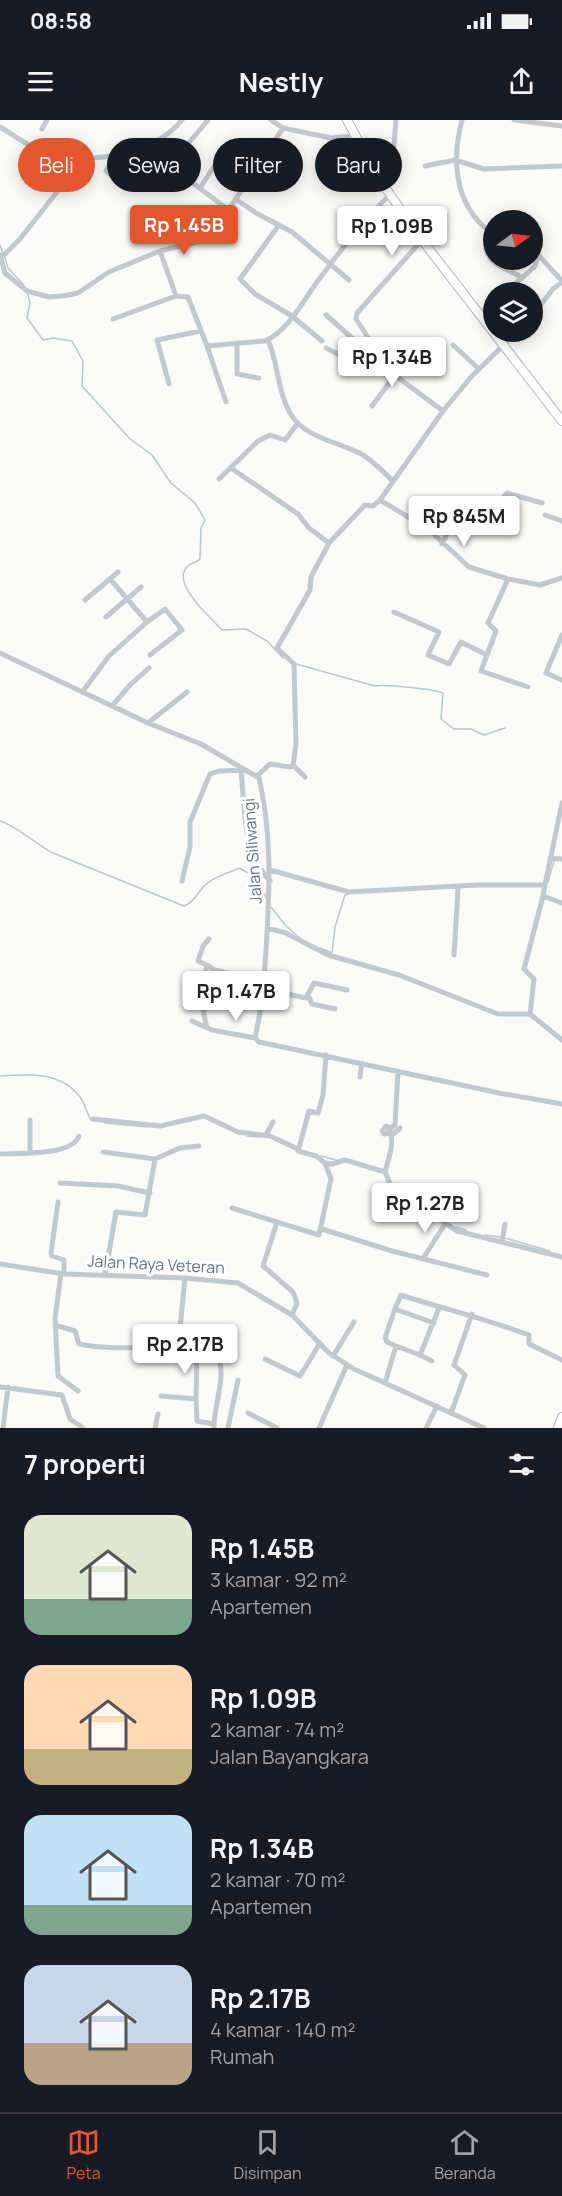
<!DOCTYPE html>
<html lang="id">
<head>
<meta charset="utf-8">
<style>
  :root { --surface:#171b24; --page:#242831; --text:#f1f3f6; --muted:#9ea1a6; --line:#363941; --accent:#e4572e }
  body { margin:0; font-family:Manrope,sans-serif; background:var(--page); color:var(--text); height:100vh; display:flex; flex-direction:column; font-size:22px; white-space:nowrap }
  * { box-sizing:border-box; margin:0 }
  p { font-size:20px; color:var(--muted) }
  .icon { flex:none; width:33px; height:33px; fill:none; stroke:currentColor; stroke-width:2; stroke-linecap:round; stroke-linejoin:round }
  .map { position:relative; height:1308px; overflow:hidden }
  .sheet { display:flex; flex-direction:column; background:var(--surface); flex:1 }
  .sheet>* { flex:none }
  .top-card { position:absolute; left:18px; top:18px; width:526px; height:54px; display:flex; gap:12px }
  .needle { width:39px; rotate:75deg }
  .controls { position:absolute; left:483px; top:90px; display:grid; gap:12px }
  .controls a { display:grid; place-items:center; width:60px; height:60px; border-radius:50%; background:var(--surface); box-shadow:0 3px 15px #0003; font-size:30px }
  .price { position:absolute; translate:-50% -51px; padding:0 14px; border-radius:6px; background:#fff; color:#222; font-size:20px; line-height:39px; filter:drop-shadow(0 2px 3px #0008) }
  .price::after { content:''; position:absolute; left:50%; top:36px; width:18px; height:14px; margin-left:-9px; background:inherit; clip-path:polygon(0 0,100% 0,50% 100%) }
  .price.on { background:var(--accent); color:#fff }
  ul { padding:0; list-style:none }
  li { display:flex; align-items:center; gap:18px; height:150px; padding:0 24px }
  li span { display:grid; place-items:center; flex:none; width:168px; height:120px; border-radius:18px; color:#555 }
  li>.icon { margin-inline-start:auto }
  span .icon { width:72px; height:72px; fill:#fffc; stroke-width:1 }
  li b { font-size:26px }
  h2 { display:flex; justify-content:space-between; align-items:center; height:72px; padding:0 24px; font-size:26px }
  .tag { padding:0 21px; border-radius:27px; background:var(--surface); box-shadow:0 3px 15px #0003; font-size:21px; line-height:54px }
  .tag.on { background:var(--accent); color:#fff }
  .status { display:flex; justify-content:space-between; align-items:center; height:42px; padding:0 30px; background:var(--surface); direction:ltr }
  .status svg { height:16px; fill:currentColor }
  header { display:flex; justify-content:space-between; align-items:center; height:78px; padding:0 24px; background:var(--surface); font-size:27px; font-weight:700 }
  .menu { display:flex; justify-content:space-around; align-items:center; height:84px; border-top:2px solid var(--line); background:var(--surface); font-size:16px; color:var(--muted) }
  .menu a { display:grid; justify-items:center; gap:3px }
  .menu .on { color:var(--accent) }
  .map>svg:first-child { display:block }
</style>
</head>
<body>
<div class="status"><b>08:58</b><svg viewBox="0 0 49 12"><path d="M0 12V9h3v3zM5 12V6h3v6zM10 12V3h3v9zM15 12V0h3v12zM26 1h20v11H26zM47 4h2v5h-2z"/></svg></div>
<header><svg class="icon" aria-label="menu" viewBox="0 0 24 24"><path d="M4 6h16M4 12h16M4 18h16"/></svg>Nestly<svg class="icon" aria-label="share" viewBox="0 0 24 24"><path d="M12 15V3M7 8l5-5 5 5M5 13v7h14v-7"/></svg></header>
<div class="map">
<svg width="562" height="1308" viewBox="0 0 562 1308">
  <rect width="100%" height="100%" fill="#fafaf8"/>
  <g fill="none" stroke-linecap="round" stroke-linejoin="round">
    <path stroke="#bbc7cb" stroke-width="1.5" d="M 0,125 L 3,134
      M 5,138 L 8,148 L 24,165
      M 27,172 L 30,183 L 27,198 L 43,220 L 53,218 L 72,221 L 83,241 L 82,266 L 130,319 L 152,335 L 171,363 L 195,383 L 205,400 L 201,408 L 200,439 C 196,443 191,443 188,446 C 169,462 212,499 222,510 L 246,509 L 267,521 L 283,538
      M 296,544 L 375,566 C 384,564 433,569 443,573 L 441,599 L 454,609 L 471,609 L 484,615 L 505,608
      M 0,701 C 20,708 34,723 53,733 L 184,786 C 194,782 197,774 204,766 C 214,756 227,754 239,748 L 257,758 L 266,778
      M 548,762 L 554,741
      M 271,787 L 286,806 L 300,818
      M 320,828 L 332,833 L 335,807 L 345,775 L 348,774
      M 0,956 C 28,954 61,951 80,977 C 85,984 88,997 92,1001
      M 105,1003 L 148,1007
      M 247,1016 L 260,1017
      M 321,1036 L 336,1040
      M 417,1081 L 437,1092 L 442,1099
      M 456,1107 L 466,1110
      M 485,1115 L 501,1117
      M 505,1118 L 550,1131"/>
    <defs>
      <path id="highway" d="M 347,0 L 380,60 L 422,120 L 562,301
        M 558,1308 L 562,1297"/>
    </defs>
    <use href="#highway" stroke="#b4b9bd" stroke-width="10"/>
    <path stroke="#c3c8cc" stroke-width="5" d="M 271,0 L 283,8
      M 462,0 C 452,38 454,79 484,107
      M 514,0 L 562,6
      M 0,7 C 15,16 32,29 49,34 C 88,46 156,33 182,0
      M 42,9 L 47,0
      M 151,23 L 182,55 L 230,91
      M 115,34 L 106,51 L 121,64
      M 110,39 L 134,56
      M 170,45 L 208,0
      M 425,46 L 455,40 L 484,49 L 562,46
      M 380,60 L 392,49 L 396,0
      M 200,68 L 215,45
      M 237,80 L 256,93 L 292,112 L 349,160
      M 279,105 L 240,159 L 255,174 L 292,196 L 322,221
      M 494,121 L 486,129 C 490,147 509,148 522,158 L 535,146 L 538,134
      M 532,128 L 562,161
      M 160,131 L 176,176 L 188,177 L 207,226 L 265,221 C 289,211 305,177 320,158 C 342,129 363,99 390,75
      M 0,135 L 5,153 L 27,171 L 49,177 L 63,176 L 78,173 L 109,152 L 160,131 L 209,119 L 283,8 L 331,18 L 354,16
      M 1,138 L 20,119 L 57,72
      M 505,172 L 522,158
      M 326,195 L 392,253 L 443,291
      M 479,195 L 494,182
      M 532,196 L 553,169 L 562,162
      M 113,199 L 176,176
      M 268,220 C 279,245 277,273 292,296 C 306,318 339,322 361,334 C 373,340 383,352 393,361
      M 371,222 L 356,199 L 357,193 L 422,120
      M 237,223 L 237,254 L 259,258
      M 453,225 L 479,249
      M 207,226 L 226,282
      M 326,228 L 343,237 L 358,223
      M 169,264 L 157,220 L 201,211
      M 372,286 L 395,255
      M 231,348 L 298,394 L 309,408 L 329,423
      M 219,359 L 258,321 L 270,315 L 285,320 L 298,303
      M 380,380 L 428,409 L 469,447 L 508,459 L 540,465 L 562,458
      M 545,395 L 562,401
      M 442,424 L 462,384 L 496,386 L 507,373 L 542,383
      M 110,459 L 118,452
      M 508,459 L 488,503 L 496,511 L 481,551 L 528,567
      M 394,492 L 439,512 L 428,535 L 449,544 L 461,522 L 485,534
      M 106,497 L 141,467
      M 147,502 L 165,489 L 182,510 L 150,535
      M 562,515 L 546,553 L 562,560
      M 0,533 L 148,603 L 201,624 L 259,658 C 271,709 270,761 267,813 C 265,849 263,883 255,918 L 259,922 L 499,973 L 562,984
      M 83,571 L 109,536 L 147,502 L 110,459 L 85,480
      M 112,586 L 130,565 L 149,548
      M 148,603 L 187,572
      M 293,645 L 305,657
      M 241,650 C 245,689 242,731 270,761
      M 257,656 L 270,644 L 290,647 L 293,645 L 296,624 L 294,544 L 277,528 L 310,470 L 311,457 L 329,423 L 365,385 L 373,386 L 380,380 L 443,291 L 471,257 L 517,212
      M 550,738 L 562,739
      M 270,750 L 349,772 L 477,765 L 545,765 L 543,776 L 562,783
      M 182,761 L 190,727 L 190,702 L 210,654 L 219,651 L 246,650
      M 545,765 L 562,683
      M 543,776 L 524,849 L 534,859 L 530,894 L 562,920
      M 267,808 L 286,813 L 328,835 L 399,855 L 498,894 L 530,894
      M 454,835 L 458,768
      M 207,845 L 215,850 L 265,862
      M 264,869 L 306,878 L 314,863 L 347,870
      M 309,877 L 312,884 L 335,889
      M 192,901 L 212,910 L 255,918
      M 207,908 C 199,876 201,875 207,845 L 198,841 L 203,826 L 209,819
      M 398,951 L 395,1005 L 389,1010 C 396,1021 388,1040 385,1052 L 392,1068 L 457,1111 L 562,1137
      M 360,957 L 362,943
      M 93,999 L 160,1006 L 204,996 L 238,1012 L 270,1016 L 298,1029
      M 30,1000 L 30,1032
      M 390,1013 L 384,1014 L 382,1011 L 386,1006 L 391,1008
      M 266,1015 L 273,1002
      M 392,1015 L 400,1008
      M 103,1032 L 155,1039
      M 0,1034 C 19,1033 72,1036 79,1016
      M 325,1043 L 316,1036 L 298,1031 L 309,991 L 318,993 L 323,975 L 326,935
      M 60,1063 L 118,1066 L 150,1073
      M 58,1082 L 51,1133 L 52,1136 L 64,1140 L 64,1154
      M 232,1088 L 319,1115 L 331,1059 L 325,1043 L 332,1044 L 345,1040 L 385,1052
      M 277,1102 L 263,1146 L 293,1172 L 297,1183 L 292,1195
      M 322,1109 L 392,1131 L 487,1155
      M 502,1121 L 505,1104
      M 424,1137 L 445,1104
      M 0,1144 L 64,1154 L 185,1158 L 238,1163 L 292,1195 L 329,1233 L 354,1249 L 484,1308
      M 61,1154 L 55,1198 L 58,1256 L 78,1271
      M 105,1155 L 116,1092 L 145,1095 L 155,1039 L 180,1028 L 199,1026
      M 395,1189 L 401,1175 C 444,1189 487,1199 529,1215 L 529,1224 L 562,1240
      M 55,1205 L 75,1211 L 79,1224 C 124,1233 173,1221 217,1235 C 228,1253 213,1288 214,1308
      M 396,1226 L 420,1235 L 439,1188
      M 178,1229 L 185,1158
      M 420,1235 L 432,1241
      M 333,1236 L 354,1202
      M 265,1239 L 300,1256 L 320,1223
      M 385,1263 L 396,1226 L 387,1222 L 385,1218 L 395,1189 L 434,1203
      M 0,1267 L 62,1275 L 70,1299 L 83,1308
      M 161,1276 L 196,1279 L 197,1301 L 214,1304
      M 196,1279 L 197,1231
      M 248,1293 L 277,1308
      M 451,1293 L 465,1255 L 454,1245 L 472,1194
      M 3,1308 L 8,1267
      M 155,1308 L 158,1294
      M 228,1308 L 238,1260
      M 319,1308 L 347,1245
      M 426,1308 L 437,1286"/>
    <use href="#highway" stroke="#fff" stroke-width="8"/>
  </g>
  <g text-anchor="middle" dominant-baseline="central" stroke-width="6" stroke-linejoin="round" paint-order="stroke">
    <g font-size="16" fill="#657683" stroke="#fff">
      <text transform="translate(252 731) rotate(-94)">Jalan Siliwangi</text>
      <text transform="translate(156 1144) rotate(3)">Jalan Raya Veteran</text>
    </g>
  </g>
</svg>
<div class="controls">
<a><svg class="needle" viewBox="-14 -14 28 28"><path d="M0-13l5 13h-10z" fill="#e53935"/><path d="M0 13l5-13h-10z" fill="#9ea1a6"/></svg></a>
<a><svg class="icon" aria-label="layers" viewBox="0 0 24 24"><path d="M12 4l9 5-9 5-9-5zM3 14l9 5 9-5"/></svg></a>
</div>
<b class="price on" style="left:184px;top:136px">Rp 1.45B</b>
<b class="price" style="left:392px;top:137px">Rp 1.09B</b>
<b class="price" style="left:392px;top:268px">Rp 1.34B</b>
<b class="price" style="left:464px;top:427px">Rp 845M</b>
<b class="price" style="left:236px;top:902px">Rp 1.47B</b>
<b class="price" style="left:425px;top:1114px">Rp 1.27B</b>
<b class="price" style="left:185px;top:1255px">Rp 2.17B</b>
<div class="top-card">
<a class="tag on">Beli</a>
<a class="tag">Sewa</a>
<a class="tag">Filter</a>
<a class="tag">Baru</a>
</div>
</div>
<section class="sheet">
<h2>7 properti<svg class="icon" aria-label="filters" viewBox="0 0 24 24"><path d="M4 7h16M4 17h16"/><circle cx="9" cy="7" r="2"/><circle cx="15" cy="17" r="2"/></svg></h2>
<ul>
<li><span style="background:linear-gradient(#dfe7d0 70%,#7fa58c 0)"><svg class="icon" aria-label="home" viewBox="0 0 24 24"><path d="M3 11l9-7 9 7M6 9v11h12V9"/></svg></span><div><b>Rp 1.45B</b><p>3 kamar · 92 m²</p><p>Apartemen</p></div></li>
<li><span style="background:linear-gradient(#ffd9b3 70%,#c2b280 0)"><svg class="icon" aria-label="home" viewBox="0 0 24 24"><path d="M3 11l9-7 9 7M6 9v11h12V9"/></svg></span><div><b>Rp 1.09B</b><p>2 kamar · 74 m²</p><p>Jalan Bayangkara</p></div></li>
<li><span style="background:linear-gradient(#bfe0f5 75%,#7fa58c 0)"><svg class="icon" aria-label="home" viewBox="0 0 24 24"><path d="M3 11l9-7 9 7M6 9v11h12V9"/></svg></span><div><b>Rp 1.34B</b><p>2 kamar · 70 m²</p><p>Apartemen</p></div></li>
<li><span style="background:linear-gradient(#c9d6e8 65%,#b9a48a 0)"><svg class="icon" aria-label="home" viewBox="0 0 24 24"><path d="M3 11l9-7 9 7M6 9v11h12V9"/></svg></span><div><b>Rp 2.17B</b><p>4 kamar · 140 m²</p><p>Rumah</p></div></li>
</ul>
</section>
<nav class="menu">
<a class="on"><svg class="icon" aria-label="map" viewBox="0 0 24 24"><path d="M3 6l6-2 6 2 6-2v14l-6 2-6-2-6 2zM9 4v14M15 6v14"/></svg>Peta</a>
<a><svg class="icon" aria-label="saved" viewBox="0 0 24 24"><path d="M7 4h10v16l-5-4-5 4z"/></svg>Disimpan</a>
<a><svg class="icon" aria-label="home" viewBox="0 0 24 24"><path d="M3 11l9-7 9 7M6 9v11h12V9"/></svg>Beranda</a>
</nav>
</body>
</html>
